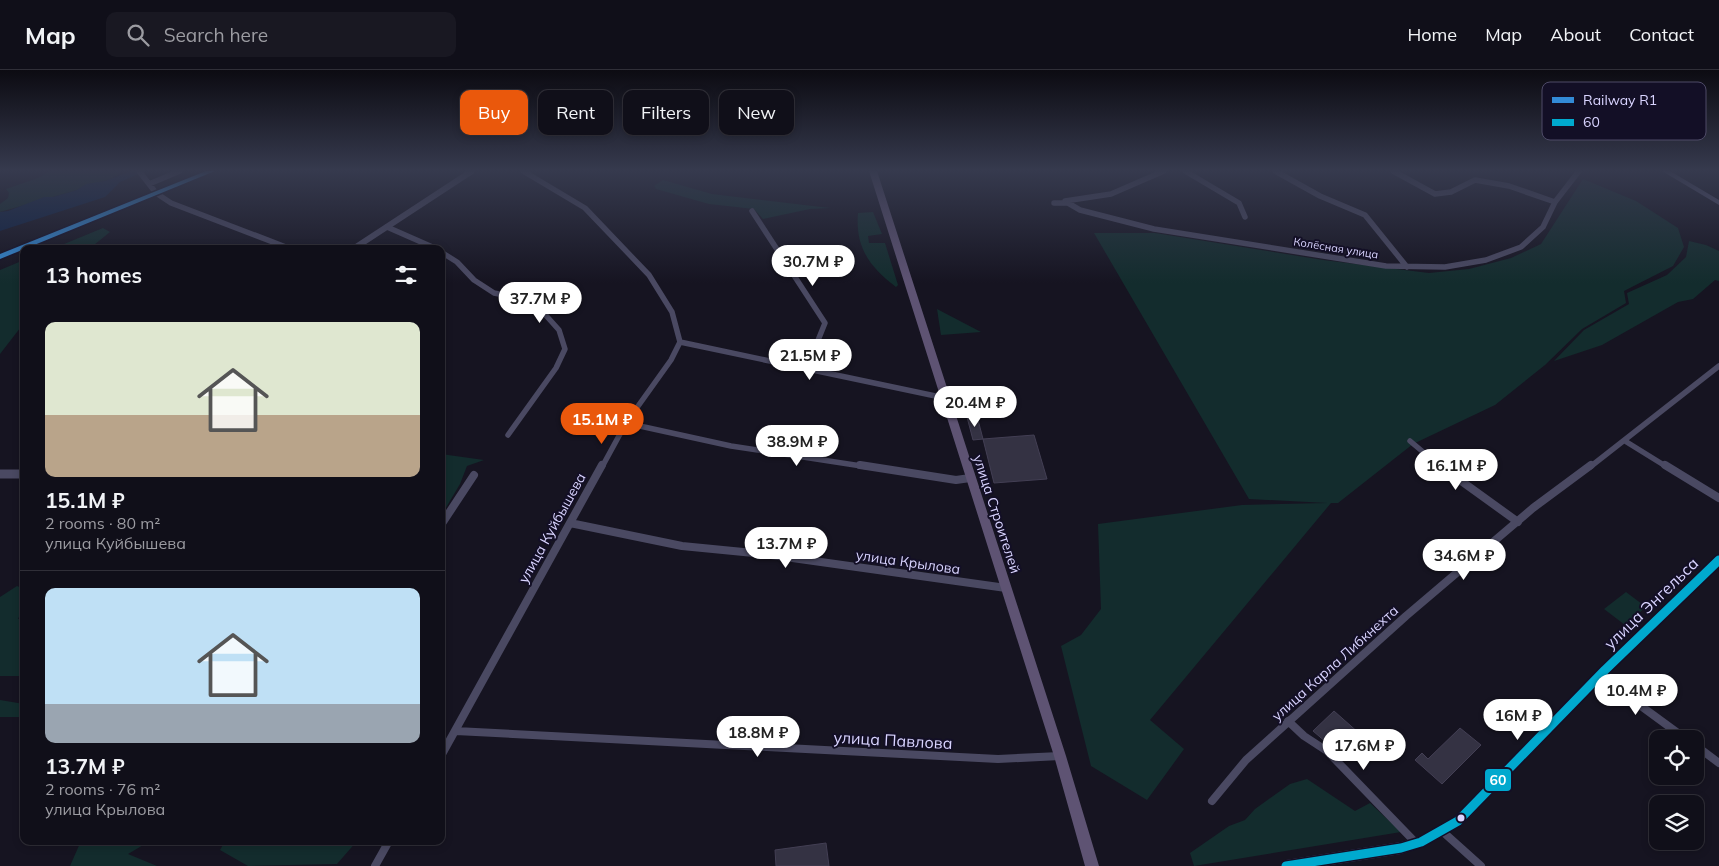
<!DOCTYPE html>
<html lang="en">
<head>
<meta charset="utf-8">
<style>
  :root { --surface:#100f19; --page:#191822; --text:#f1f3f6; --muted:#9c9ca2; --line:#302f38; --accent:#ea580c }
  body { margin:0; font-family:Mulish,sans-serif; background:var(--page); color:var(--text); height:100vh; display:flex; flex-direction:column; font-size:19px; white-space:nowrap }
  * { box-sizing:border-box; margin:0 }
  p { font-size:16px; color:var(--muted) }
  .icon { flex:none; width:28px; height:28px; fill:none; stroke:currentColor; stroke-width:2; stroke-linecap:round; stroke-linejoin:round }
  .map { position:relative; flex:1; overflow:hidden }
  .sheet { position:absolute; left:20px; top:175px; width:425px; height:600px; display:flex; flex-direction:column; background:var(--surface); border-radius:10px; box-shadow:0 2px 8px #0003,0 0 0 1px var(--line) }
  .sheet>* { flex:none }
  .top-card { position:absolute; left:460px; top:20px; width:475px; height:45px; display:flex; gap:10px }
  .controls { position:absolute; left:1649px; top:660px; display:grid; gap:10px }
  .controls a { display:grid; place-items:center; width:55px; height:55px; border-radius:10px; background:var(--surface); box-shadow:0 2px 8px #0003,0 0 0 1px var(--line); font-size:25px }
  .price { position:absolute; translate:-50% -42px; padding:0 11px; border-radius:18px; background:#fff; color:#222; font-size:16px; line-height:32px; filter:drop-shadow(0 1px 2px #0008) }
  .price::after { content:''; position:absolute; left:50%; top:30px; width:15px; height:11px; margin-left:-8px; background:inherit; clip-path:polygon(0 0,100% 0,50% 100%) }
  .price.selected { background:var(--accent); color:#fff }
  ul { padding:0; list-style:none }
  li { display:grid; align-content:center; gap:10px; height:265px; padding:0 25px }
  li+li { border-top:1px solid var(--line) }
  li span { display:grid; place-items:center; height:155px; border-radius:10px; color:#555 }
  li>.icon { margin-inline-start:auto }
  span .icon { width:90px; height:90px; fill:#fffc; stroke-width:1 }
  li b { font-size:21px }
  h2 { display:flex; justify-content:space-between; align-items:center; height:60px; padding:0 25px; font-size:21px }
  .pill { padding:0 18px; border-radius:10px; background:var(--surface); box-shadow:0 2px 8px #0003,0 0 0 1px var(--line); font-size:18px; line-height:45px }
  .pill.selected { background:var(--accent); color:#fff }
  header { display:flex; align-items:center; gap:30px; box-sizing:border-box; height:70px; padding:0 25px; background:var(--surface); border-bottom:1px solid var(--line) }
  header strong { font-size:24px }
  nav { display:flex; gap:28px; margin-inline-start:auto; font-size:18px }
  .search { width:350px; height:45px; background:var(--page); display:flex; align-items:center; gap:12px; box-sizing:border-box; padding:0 18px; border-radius:10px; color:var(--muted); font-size:19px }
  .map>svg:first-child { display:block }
</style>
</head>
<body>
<header>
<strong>Map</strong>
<div class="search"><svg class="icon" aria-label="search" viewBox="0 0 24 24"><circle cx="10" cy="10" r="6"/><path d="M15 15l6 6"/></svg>Search here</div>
<nav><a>Home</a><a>Map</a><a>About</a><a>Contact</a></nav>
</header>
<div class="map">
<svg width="1719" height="796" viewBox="0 0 1719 796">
  <rect width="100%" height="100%" fill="#161421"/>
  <path fill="#132c2d" d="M 49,101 L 121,101 C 111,114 91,111 77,120 L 0,142 L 0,134 L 8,128 L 9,123 L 6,119 L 38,108 Z
    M 1583,109 L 1636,131 L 1678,158 L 1684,177 L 1673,196 L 1624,221 L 1626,233 L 1582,259 L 1545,295 L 1495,335 L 1413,374 L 1338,433 L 1331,433 L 1150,650 L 1184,679 L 1147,730 L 1091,696 L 1061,576 L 1081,565 L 1101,539 L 1098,454 L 1242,435 L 1327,433 L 1249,429 L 1094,163 L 1155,163 L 1323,190 L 1429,203 L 1469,199 L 1511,188 L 1541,174 Z
    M 663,110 L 712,124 L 830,138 L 810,139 L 763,149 L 754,139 L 709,134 L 656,119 L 654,116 Z
    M 873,142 L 882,164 L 868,166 L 869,173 L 885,173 L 898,215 L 896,217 C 870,197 855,178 858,143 Z
    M 103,158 L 110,162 L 89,179 L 52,179 Z
    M 1689,171 L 1706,175 L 1719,181 L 1719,211 L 1715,210 L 1693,229 L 1678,232 L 1602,275 L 1554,291 L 1584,260 L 1629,234 L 1627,223 L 1667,205 L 1686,187 Z
    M 24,190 L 24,253 L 0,284 L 0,200 Z
    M 937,239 L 981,262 L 941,265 Z
    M 441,384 L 484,390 L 467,396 L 460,414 L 441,446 Z
    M 17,516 L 24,519 L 24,534 L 18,549 L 24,549 L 24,606 L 0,606 L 0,527 Z
    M 1626,522 L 1646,537 L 1625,555 L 1604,539 Z
    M 0,630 L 24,634 L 24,647 L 0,647 Z
    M 1307,709 L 1355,741 L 1370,733 L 1401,762 L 1194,796 L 1190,783 L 1229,756 L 1245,750 L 1255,739 L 1290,714 Z
    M 81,771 L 150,771 L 128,784 L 157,796 L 70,796 Z
    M 225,771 L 357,771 L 337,794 L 248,796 L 220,780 Z"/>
  <path fill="#0d2144" d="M 131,101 L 146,101 L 120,112 L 105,127 L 0,161 L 0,142 L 8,141 L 44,127 L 53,127 L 77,120 L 86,114 L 105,111 Z"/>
  <path fill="#343243" stroke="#433f54" d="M 977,346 L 983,369 L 973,370 L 967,347 Z
    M 1034,365 L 1047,409 L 994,413 L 983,369 Z
    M 1334,641 L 1360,664 L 1340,684 L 1313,661 Z
    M 1460,658 L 1481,675 L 1442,714 L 1415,690 L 1422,683 L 1428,689 Z
    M 826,773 L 829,796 L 776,796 L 775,780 Z"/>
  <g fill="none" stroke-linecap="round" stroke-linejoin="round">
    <path stroke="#4a4962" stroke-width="5.5" d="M 139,101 L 156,123 L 171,133 L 291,179
      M 523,101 L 585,138 L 649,205 L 672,242 L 680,272 L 671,290 L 626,353 L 602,397
      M 1185,101 L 1239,133 L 1245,147
      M 1275,101 L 1320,126 L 1365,145 L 1407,197
      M 1393,101 L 1435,124 L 1451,122 L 1475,110 L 1509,116 L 1555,132
      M 149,114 L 180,101
      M 1065,131 L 1111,124 L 1164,101
      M 1054,133 L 1068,133 L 1080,140 L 1154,159 L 1386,196 L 1445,197 L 1486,190 L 1521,177 L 1543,157 L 1555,132 L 1579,101
      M 752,141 L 825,253 L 806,300
      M 387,157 L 437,179
      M 441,182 L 457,192 L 474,210 L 494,223 L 533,231 L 559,260 L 565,279 L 556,298 L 508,365
      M 680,272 L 945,328
      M 626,353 L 731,376 L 868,397
      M 1410,371 L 1441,397
      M 1625,371 L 1667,397
      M 1590,397 L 1719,296"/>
    <path stroke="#4a4962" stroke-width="8" d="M 860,395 L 956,410 L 970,408
      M 1439,395 L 1518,452
      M 1665,395 L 1719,428
      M 570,453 L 682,476 L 764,484 L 1006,518
      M 441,455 L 474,405
      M 1600,606 L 1686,669
      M 1288,651 L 1304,666 L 1327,681 L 1416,773
      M 456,661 L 998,689 L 1060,686
      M 1695,675 L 1719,693
      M 441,686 L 602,395
      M 1212,731 L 1246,690 L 1406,546 L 1533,438 L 1591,395
      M 1442,761 L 1481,796
      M 375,796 L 389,771"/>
    <path stroke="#4a4962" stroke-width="6" d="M 353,179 L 472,101"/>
    <path stroke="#4a4962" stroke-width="9" d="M 0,404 L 24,404"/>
    <path fill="#575674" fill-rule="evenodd" d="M 1662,101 L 1670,101 L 1719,130 L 1719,135 Z
      M 1719,486 L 1719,496 L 1609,603 L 1462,755 L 1425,776 L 1401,784 L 1324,796 L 1280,796 L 1282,792 L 1286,790 L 1401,772 L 1419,767 L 1454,747 L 1601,597 L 1716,487 Z"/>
    <path fill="#5e5373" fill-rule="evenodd" d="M 869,101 L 877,101 L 1066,686 L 1099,796 L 1085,796 L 1054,686 Z"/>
    <defs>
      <path id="bus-1" d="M 1286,796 L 1401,778 L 1421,772 L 1458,751 L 1605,600 L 1719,490"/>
    </defs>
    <use href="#bus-1" stroke="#130f26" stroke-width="12"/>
    <use href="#bus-1" stroke="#00a9ce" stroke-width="9"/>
    <defs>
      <path id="rail-1" d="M 206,101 L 215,101 L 0,189 L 0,184 Z"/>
    </defs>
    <use href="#rail-1" stroke="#130f26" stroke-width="3"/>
    <use href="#rail-1" fill="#338bd7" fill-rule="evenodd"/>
  </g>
  <linearGradient id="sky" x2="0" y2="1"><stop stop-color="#0c0b12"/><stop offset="0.47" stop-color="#363a4e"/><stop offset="1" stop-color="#363a4e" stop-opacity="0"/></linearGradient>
  <rect width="1719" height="213" fill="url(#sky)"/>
  <circle fill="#d9d4ff" stroke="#130f26" stroke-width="2" cx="1461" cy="748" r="4.5"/>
  <g text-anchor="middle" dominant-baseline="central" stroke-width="4" stroke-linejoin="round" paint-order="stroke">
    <g font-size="11" fill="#d9d4ff" stroke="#130f26">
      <text transform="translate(1336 178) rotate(9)">Колёсная улица</text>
    </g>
    <g font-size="14" fill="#d9d4ff" stroke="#130f26">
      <text transform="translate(997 444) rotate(72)">улица Строителей</text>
      <text transform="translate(552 458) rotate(-61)">улица Куйбышева</text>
      <text transform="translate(908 492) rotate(8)">улица Крылова</text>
      <text transform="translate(1335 593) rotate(-42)">улица Карла Либкнехта</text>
    </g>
    <g font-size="16" fill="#d9d4ff" stroke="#130f26">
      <text transform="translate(1651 533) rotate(-44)">улица Энгельса</text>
      <text transform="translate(893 670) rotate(3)">улица Павлова</text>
    </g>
  </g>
  <rect x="1542" y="12" width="164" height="58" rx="8" fill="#130f26" stroke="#4e4a67" stroke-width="1"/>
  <rect x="1552" y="27" width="22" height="6" fill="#338bd7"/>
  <rect x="1552" y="49" width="22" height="7" fill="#00a9ce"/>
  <g font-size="14" fill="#d9d4ff">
    <text x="1583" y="35">Railway R1</text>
    <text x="1583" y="57">60</text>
  </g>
  <rect stroke="#130f26" stroke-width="2" x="1484" y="698" width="28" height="24" rx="5" fill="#00a9ce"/>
  <g font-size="14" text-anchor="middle" font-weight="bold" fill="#fff">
    <text x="1498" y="715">60</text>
  </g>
</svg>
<div class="controls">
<a><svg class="icon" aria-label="locate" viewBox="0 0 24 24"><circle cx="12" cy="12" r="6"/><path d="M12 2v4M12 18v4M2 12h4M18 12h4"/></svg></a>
<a><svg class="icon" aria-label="layers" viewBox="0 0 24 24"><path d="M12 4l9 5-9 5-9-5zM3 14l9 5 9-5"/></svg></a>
</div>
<b class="price" style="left:813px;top:217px">30.7M ₽</b>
<b class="price" style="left:540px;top:254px">37.7M ₽</b>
<b class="price" style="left:810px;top:311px">21.5M ₽</b>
<b class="price" style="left:975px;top:358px">20.4M ₽</b>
<b class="price selected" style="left:602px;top:375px">15.1M ₽</b>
<b class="price" style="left:797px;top:397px">38.9M ₽</b>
<b class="price" style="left:1456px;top:421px">16.1M ₽</b>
<b class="price" style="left:786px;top:499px">13.7M ₽</b>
<b class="price" style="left:1464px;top:511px">34.6M ₽</b>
<b class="price" style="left:1636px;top:646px">10.4M ₽</b>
<b class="price" style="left:1518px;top:671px">16M ₽</b>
<b class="price" style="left:758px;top:688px">18.8M ₽</b>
<b class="price" style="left:1364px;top:701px">17.6M ₽</b>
<div class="top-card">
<a class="pill selected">Buy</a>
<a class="pill">Rent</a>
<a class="pill">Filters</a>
<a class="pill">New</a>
</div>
<section class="sheet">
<h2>13 homes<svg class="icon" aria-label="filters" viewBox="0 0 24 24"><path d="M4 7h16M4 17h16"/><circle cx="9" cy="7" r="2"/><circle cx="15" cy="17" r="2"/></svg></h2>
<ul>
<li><span style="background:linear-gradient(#dfe7d0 60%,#b9a48a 0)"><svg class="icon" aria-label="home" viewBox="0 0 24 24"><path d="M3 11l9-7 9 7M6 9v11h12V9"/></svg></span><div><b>15.1M ₽</b><p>2 rooms · 80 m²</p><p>улица Куйбышева</p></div></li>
<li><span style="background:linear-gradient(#bfe0f5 75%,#9aa5b1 0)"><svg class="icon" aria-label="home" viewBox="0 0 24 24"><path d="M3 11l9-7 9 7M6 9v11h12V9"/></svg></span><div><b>13.7M ₽</b><p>2 rooms · 76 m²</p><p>улица Крылова</p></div></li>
</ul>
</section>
</div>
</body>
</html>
